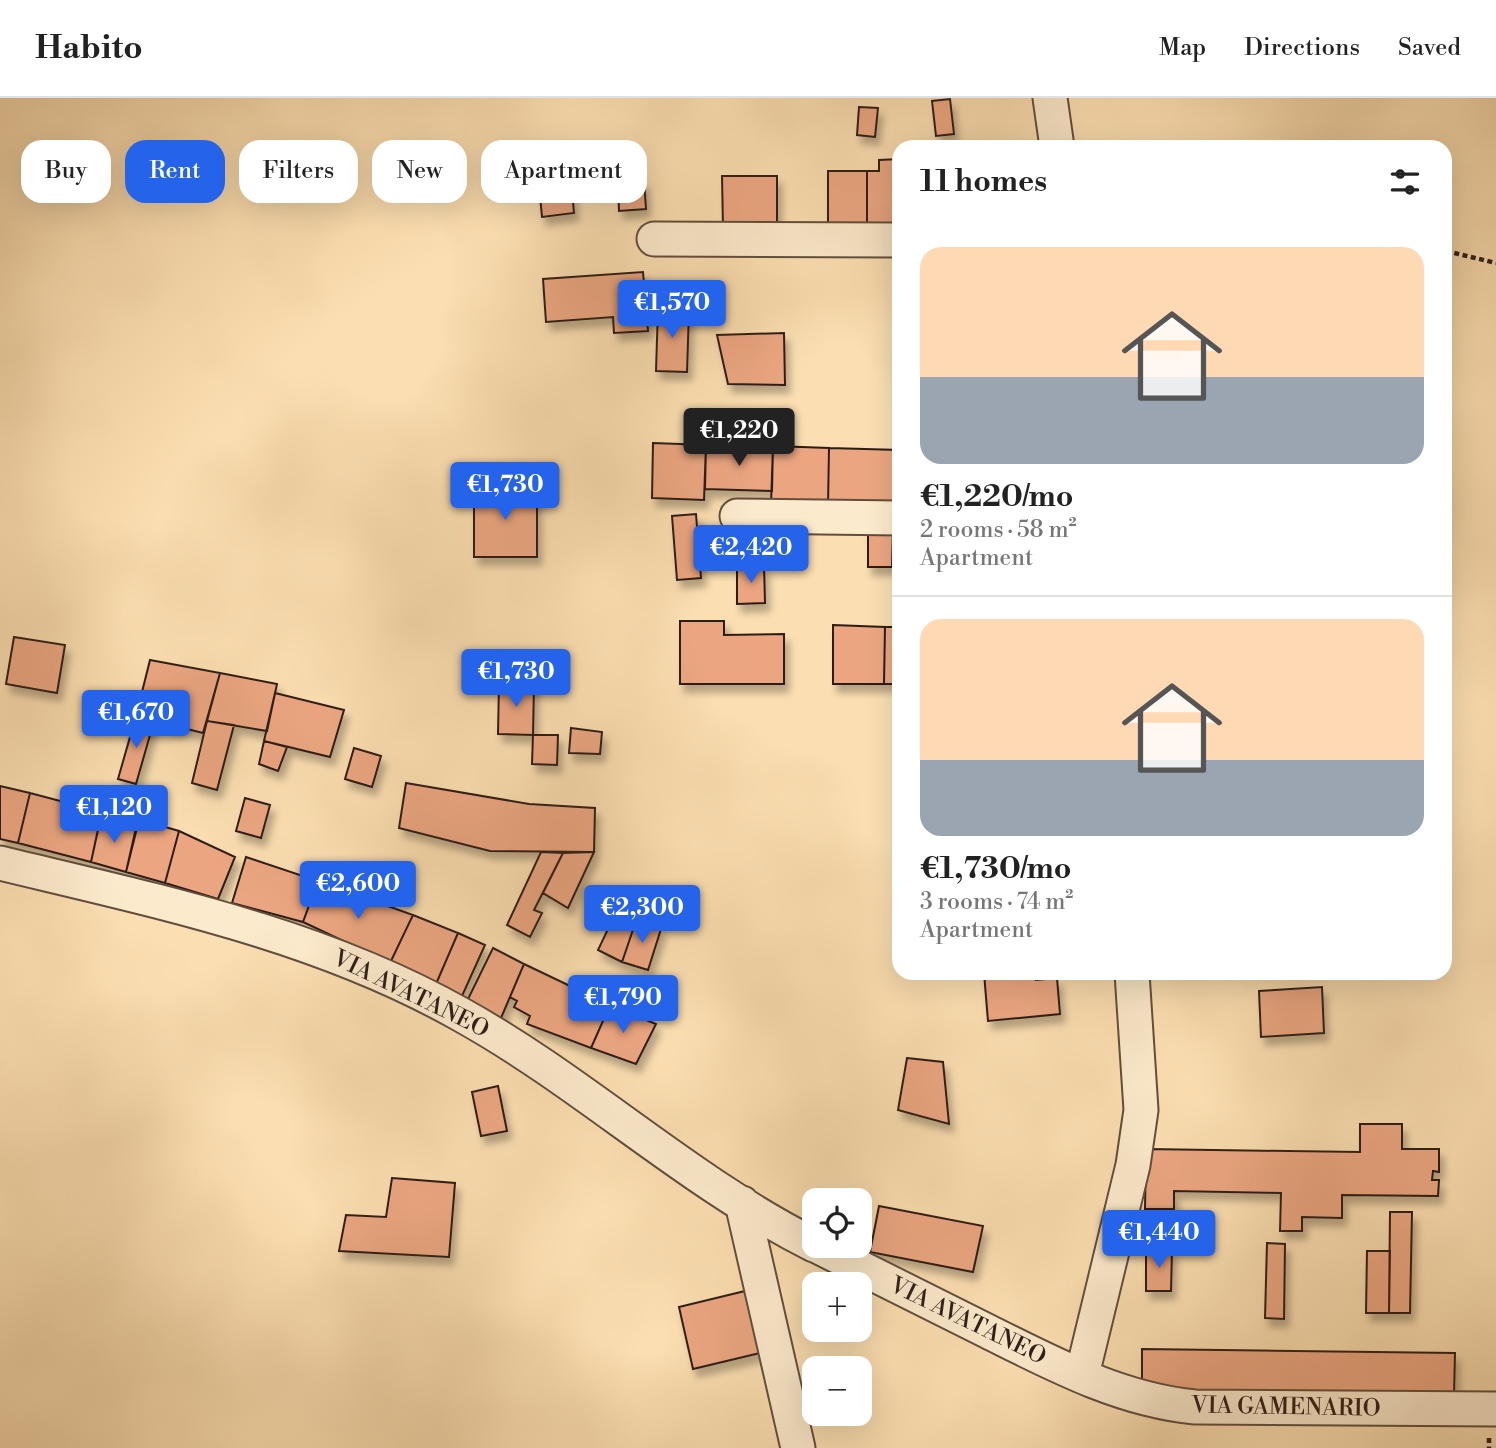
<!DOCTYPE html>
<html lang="en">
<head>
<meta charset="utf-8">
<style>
  :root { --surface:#fff; --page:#f2f2f2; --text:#222; --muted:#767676; --line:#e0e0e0; --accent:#2563eb }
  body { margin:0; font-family:"Libre Bodoni",serif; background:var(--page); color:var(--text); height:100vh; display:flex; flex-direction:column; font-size:26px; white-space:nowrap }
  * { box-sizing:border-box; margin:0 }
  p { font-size:23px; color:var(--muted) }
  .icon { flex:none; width:38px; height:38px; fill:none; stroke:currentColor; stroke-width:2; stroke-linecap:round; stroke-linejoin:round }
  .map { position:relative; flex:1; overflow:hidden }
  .side { position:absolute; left:892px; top:42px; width:560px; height:840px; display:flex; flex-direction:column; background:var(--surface); border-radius:21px; box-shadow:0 7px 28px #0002 }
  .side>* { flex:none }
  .guide { position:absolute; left:21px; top:42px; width:665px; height:63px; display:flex; gap:14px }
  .buttons { position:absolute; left:802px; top:1090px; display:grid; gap:14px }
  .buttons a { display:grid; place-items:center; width:70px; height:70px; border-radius:14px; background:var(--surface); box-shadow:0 7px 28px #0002; font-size:35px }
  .price { position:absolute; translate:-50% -60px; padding:0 16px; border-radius:7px; background:var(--accent); color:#fff; font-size:23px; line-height:46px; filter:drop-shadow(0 2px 4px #0008) }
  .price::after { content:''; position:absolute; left:50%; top:42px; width:21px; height:16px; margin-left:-10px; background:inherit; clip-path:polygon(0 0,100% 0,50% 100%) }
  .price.on { background:#222; color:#fff }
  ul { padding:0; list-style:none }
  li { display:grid; align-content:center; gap:14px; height:371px; padding:0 28px }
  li+li { border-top:2px solid var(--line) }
  li span { display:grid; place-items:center; height:217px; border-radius:21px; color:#555 }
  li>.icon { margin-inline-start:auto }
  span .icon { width:126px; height:126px; fill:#fffc; stroke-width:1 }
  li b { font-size:30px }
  h2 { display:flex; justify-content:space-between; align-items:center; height:84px; padding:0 28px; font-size:30px }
  .pill { padding:0 24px; border-radius:21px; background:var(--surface); box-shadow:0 7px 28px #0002; font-size:24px; line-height:63px }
  .pill.on { background:var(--accent); color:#fff }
  header { display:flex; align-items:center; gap:42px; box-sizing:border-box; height:98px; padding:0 35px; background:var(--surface); border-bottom:2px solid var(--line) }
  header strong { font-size:33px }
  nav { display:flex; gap:38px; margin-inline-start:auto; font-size:24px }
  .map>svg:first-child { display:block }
</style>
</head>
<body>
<header>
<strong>Habito</strong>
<nav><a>Map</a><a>Directions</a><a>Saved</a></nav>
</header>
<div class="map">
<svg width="1496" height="1350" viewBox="0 0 1496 1350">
  <defs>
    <filter id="shadow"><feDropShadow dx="4.5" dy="8" stdDeviation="3.5" flood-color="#0004"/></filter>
  </defs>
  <rect width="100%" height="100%" fill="#fbdeb1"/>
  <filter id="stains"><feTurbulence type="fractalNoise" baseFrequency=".00286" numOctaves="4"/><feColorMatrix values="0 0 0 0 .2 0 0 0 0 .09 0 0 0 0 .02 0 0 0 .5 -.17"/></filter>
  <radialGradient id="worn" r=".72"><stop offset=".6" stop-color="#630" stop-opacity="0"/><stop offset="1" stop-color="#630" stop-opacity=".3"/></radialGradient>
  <path fill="#eba681" stroke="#2e1e18" stroke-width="2" filter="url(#shadow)" d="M 950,1 L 954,36 L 936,38 L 932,3 Z
    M 859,9 L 878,10 L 875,39 L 857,37 Z
    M 900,61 L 900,133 L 867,133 L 867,73 L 879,73 L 879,62 Z
    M 570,73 L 574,115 L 542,119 L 538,77 Z
    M 828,73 L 867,73 L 867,127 L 828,127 Z
    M 722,78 L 777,78 L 777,130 L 723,130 Z
    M 644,83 L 646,111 L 619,113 L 618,84 Z
    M 643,174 L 648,233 L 614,235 L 613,219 L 546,224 L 543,181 Z
    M 658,210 L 689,212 L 687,274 L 656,273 Z
    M 784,235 L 785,287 L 728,286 L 717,237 Z
    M 653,345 L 706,347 L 704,402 L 652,400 Z
    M 706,347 L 773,348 L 772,393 L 705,391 Z
    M 773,348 L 829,350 L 828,408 L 771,406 Z
    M 829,350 L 900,352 L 900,409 L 828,408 Z
    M 474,389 L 537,390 L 537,459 L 474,459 Z
    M 696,416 L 701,480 L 677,482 L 672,418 Z
    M 868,429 L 893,429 L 892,469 L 868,469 Z
    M 764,468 L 765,505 L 737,506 L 737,469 Z
    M 680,523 L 724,523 L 724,537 L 784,536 L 784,586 L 680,586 Z
    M 833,527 L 885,529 L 884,586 L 833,586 Z
    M 885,529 L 900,529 L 900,586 L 884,586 Z
    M 14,539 L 65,547 L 57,595 L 6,586 Z
    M 150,562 L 220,575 L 203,635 L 136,618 Z
    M 220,575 L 277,586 L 267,633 L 207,623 Z
    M 499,585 L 534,586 L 533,637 L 498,636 Z
    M 275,595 L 344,612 L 330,659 L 264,643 Z
    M 136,618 L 154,623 L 136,686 L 118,681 Z
    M 207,623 L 234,627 L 217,692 L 192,685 Z
    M 571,630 L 602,634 L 600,656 L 569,655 Z
    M 533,637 L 558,637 L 557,667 L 532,666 Z
    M 264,643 L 287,649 L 278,673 L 259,666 Z
    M 354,650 L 381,658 L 372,689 L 345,681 Z
    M 406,685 L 529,706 L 595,710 L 594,754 L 490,753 L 399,730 Z
    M 0,688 L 30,695 L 18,745 L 0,741 Z
    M 30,695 L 102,714 L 91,764 L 18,745 Z
    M 245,700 L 270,707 L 261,740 L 236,733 Z
    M 138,721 L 179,733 L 165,785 L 126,774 Z
    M 100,722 L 137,730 L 126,774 L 91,764 Z
    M 179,733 L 235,759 L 218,801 L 165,785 Z
    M 541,754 L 563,755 L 534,812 L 542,815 L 530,839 L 507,827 Z
    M 594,754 L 568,810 L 543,795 L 563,755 Z
    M 246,759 L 318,783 L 303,824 L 232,805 Z
    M 318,783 L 413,817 L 390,865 L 303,824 Z
    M 618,810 L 637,820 L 622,864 L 598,852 Z
    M 413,817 L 458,835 L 436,886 L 390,865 Z
    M 637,820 L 661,831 L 648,872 L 622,864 Z
    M 458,835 L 485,847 L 462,898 L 436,886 Z
    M 493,850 L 524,866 L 501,920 L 468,901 Z
    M 524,866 L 610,907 L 591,950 L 527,926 L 530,918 L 514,909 L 517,903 L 510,899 Z
    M 984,875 L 1036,875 L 1036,882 L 1057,880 L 1060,916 L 988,923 Z
    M 1322,889 L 1324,935 L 1261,939 L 1259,893 Z
    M 610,907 L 656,926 L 636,966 L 591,950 Z
    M 907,960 L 943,964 L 949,1026 L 898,1012 Z
    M 498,988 L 507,1033 L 481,1038 L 472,994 Z
    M 1360,1026 L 1402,1026 L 1402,1051 L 1439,1051 L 1439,1074 L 1433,1073 L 1432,1082 L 1439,1082 L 1438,1098 L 1342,1097 L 1342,1120 L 1302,1119 L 1302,1133 L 1280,1133 L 1281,1095 L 1174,1093 L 1174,1111 L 1145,1111 L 1146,1051 L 1360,1054 Z
    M 392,1080 L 455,1085 L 449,1159 L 339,1153 L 346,1117 L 386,1119 Z
    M 879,1108 L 983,1128 L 973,1174 L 870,1154 Z
    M 1390,1114 L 1412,1114 L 1410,1215 L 1389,1215 Z
    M 1267,1145 L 1285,1146 L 1284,1221 L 1265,1220 Z
    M 1146,1152 L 1172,1152 L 1171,1193 L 1146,1193 Z
    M 1367,1153 L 1390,1153 L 1389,1215 L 1366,1215 Z
    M 745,1193 L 760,1255 L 693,1271 L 679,1209 Z
    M 1142,1251 L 1455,1255 L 1454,1297 L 1142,1293 Z"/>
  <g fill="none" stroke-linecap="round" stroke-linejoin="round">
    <defs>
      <path id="minor" d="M 1050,0 L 1057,49
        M 654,141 L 900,142
        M 737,418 L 900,420
        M 0,765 C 157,803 318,836 460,916 C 583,984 688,1084 814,1147
        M 742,1105 L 798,1350
        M 817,1148 C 873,1176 929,1204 985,1232 C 1051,1265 1120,1302 1195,1309 L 1496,1311
        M 1082,1277 L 1133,1067 L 1141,1012 L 1132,875"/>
    </defs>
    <use href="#minor" stroke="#614e3e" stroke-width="37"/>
    <path stroke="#2e1e18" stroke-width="4.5" stroke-dasharray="5 3.5" stroke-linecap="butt" d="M 1446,153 L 1496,165
      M 1489,1340 L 1489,1350"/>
    <use href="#minor" stroke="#fceacc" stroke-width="33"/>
  </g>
  <g text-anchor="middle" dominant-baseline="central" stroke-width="7" stroke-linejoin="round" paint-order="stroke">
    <g font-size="23" fill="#2e1e18" stroke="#fceacc">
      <text transform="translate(411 896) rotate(26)">VIA AVATANEO</text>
      <text transform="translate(968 1223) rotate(26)">VIA AVATANEO</text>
      <text transform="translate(1286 1309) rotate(1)">VIA GAMENARIO</text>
    </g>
  </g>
  <rect width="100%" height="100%" filter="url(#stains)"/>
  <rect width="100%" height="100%" fill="url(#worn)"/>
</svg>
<div class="buttons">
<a><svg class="icon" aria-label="locate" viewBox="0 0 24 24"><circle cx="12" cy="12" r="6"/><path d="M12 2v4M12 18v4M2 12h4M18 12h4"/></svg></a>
<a>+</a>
<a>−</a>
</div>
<b class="price" style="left:672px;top:242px">€1,570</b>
<b class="price on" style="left:739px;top:370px">€1,220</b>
<b class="price" style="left:505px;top:424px">€1,730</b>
<b class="price" style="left:751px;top:487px">€2,420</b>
<b class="price" style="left:516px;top:611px">€1,730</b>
<b class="price" style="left:136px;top:652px">€1,670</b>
<b class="price" style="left:114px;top:747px">€1,120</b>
<b class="price" style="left:358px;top:823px">€2,600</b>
<b class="price" style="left:642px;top:847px">€2,300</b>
<b class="price" style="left:623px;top:937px">€1,790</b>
<b class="price" style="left:1159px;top:1172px">€1,440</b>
<div class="guide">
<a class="pill">Buy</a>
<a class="pill on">Rent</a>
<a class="pill">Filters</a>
<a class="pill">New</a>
<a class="pill">Apartment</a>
</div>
<section class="side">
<h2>11 homes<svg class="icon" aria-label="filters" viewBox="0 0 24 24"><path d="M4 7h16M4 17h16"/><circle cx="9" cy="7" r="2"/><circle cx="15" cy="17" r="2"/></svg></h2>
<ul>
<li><span style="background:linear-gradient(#ffd9b3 60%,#9aa5b1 0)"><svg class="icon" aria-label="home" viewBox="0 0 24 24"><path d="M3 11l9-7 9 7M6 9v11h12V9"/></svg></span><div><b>€1,220/mo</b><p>2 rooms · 58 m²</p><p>Apartment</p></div></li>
<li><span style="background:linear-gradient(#ffd9b3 65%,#9aa5b1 0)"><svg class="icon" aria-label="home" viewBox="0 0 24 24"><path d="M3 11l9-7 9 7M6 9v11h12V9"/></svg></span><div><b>€1,730/mo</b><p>3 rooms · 74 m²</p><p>Apartment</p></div></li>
</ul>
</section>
</div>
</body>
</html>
